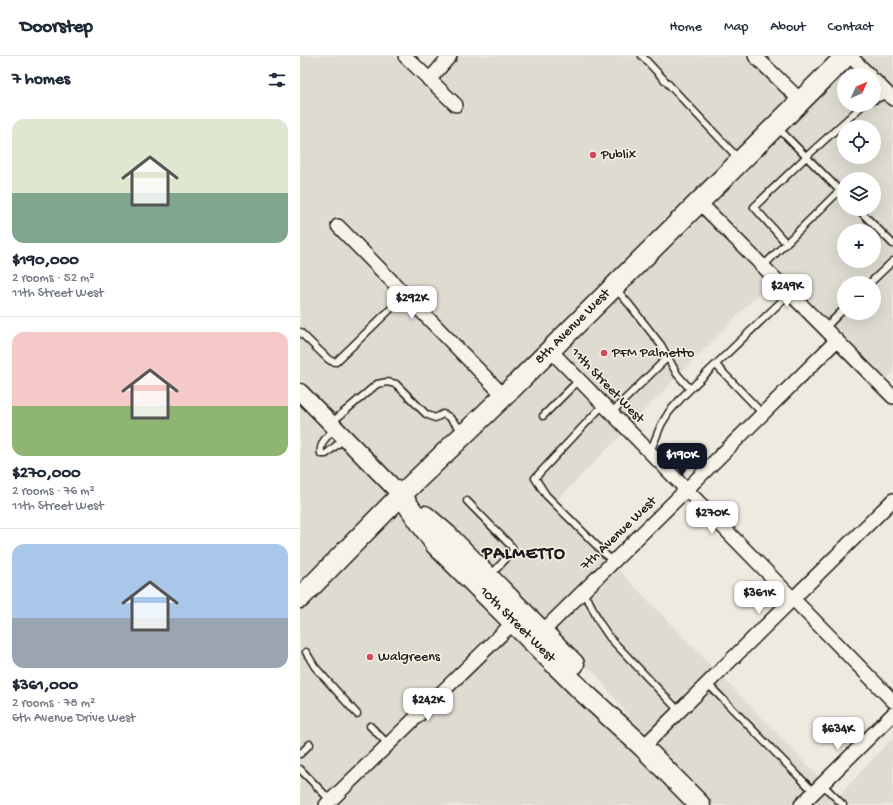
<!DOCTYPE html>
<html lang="en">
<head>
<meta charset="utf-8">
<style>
  :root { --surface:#fff; --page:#f6f6f7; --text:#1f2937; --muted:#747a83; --line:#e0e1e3; --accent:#111827 }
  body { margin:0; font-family:"Gochi Hand",sans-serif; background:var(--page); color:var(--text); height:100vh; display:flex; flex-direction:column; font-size:15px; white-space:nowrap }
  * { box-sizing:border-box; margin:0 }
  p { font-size:13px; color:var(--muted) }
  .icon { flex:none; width:22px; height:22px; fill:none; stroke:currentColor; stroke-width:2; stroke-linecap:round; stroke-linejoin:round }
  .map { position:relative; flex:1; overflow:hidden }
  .sheet { display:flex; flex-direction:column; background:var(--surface); width:300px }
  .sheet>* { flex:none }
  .needle { width:26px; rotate:45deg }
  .tools { position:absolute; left:537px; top:12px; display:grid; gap:8px }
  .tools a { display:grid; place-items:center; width:44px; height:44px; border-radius:50%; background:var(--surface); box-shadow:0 4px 16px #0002; font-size:20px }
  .price { position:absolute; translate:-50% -34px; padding:0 9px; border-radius:8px; background:#fff; color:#222; font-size:13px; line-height:26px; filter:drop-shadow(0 1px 2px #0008) }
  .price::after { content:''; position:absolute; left:50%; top:24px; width:12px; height:9px; margin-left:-6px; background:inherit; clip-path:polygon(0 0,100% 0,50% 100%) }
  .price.current { background:var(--accent); color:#fff }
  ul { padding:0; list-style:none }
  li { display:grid; align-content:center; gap:8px; height:212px; padding:0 12px }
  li+li { border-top:1px solid var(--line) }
  li span { display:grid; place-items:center; height:124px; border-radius:12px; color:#555 }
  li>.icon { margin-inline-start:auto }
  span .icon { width:72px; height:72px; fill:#fffc; stroke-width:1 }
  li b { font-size:17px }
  h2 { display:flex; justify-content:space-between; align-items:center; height:48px; padding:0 12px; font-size:17px }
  header { display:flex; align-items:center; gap:24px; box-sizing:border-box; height:56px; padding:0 20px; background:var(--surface); border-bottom:1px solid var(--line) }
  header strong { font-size:19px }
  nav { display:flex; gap:22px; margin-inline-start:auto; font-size:14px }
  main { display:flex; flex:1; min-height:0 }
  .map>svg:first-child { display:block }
</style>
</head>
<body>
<header>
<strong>Doorstep</strong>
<nav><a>Home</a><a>Map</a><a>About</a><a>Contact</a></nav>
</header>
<main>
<section class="sheet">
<h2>7 homes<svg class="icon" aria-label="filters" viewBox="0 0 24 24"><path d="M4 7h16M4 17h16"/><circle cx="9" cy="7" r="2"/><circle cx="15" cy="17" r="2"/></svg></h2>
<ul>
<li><span style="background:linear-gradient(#dfe7d0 60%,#7fa58c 0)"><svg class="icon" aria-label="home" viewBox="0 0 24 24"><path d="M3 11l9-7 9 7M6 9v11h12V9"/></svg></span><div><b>$190,000</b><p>2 rooms · 52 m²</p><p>11th Street West</p></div></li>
<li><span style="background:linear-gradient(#f6c9c9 60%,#8fb573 0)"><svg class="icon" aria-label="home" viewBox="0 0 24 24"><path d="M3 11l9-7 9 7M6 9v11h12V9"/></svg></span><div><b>$270,000</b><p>2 rooms · 76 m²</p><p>11th Street West</p></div></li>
<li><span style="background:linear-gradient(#a9c7e8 60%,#9aa5b1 0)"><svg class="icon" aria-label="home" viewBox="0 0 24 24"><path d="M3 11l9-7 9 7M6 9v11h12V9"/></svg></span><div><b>$361,000</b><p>2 rooms · 78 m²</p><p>6th Avenue Drive West</p></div></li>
</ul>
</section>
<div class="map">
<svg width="593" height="749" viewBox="0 0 593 749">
  <rect width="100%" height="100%" fill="#eeeae0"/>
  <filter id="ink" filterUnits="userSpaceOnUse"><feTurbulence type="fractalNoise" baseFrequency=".025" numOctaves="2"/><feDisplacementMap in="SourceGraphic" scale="8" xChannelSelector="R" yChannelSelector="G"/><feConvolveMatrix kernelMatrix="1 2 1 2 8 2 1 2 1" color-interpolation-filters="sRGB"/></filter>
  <g filter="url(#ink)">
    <path fill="#dedbd1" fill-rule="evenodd" d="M 0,0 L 94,0 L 118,25 L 156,59 L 167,48 L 139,22 L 160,0 L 444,0 L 490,46 L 204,329 L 39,159 L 27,170 L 193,340 L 102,428 L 0,324 Z
      M 561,0 L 593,0 L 593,32 Z
      M 547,9 L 557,19 L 544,19 L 544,49 L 574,49 L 574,36 L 593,55 L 593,317 L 586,323 L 410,145 ZM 544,71 L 574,71 L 574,101 L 544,101 ZM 544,123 L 574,123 L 574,153 L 544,153 ZM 544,175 L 574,175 L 574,205 L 544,205 ZM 544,227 L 574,227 L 574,257 L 544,257 Z
      M 399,157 L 469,227 L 332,367 L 261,294 Z
      M 249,305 L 321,379 L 254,447 L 307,502 L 243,564 L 153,473 L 112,438 Z
      M 0,347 L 90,439 L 0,530 Z
      M 100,450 L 203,566 L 15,749 L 0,749 L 0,552 Z
      M 317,512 L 413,612 L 344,680 L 298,621 L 253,575 Z
      M 213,576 L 337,696 L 388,749 L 36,749 Z
      M 423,622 L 519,721 L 490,749 L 411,749 L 354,690 Z
      M 593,681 L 593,749 L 511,749 L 529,731 L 538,741 Z"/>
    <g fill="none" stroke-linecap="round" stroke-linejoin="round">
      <defs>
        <path id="service" d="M 342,0 L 438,102
          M 574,44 L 588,38
          M 477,71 L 544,139
          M 558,153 L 593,188
          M 486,187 L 454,151 L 506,101 L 563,49
          M 463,210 L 540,134
          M 570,227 L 593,205
          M 315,232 L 329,248 L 361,289 L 377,318 L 390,333
          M 525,272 L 544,253
          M 0,276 L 28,303 L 31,305 L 36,306 L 105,239
          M 416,309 L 463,358
          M 303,349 L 235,422 L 246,439 L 313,506
          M 311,357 L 368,301
          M 243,360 L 279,324
          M 31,367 L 77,328 L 87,326 L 96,328 L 126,358 L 135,362 L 143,358 L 149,361 L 163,375
          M 34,373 C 27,381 19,387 21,398 L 26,398 L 45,382
          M 350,396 L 361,369 L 369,356 L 384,339 L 490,237
          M 167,445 L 212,491 L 213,495 L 190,520
          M 282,537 L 290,547 L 299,566 L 310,582 L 379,655
          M 6,596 L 15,611 L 57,658
          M 407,627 L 514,736
          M 70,670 L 88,688
          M 0,698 L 10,688
          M 0,713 L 30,744
          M 522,728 L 543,749"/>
        <path id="minor" d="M 105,0 L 156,49
          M 455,0 L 501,45
          M 550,0 L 569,19
          M 129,24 L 150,0
          M 574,24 L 593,43
          M 399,146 L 593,341
          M 38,170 L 204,340
          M 250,294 L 593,645
          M 243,575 L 386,434 L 537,284
          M 343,691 L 593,444
          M 26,749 L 214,566
          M 501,749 L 593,658"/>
        <path id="tertiary" d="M 0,336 L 101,439"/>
        <path id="primary" d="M 101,439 L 136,489 L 282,635 L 343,691 L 400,749
          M 125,460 L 147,479 L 274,608
          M 0,542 L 101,439 L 204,340 L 546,0"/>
      </defs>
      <use href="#service" stroke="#1c1c1c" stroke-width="9"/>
      <use href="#minor" stroke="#1c1c1c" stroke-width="16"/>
      <use href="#tertiary" stroke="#1c1c1c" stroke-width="19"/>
      <use href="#primary" stroke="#1c1c1c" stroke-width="23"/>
      <use href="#service" stroke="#f7f3e8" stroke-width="6"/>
      <use href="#minor" stroke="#f7f3e8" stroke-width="13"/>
      <use href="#tertiary" stroke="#f7f3e8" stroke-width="16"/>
      <use href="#primary" stroke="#f7f3e8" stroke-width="20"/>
    </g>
  </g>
  <g fill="#d1495b" stroke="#f7f3e8" stroke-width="1.5">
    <circle cx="293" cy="99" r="4"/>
    <circle cx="304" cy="297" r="4"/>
    <circle cx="70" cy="601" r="4"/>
  </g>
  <g text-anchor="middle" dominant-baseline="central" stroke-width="3" stroke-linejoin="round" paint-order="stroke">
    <g font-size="14" fill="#1c1c1c" stroke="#f7f3e8" text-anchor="start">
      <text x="301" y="99">Publix</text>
      <text x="312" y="297">PFM Palmetto</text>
      <text x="78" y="601">Walgreens</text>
    </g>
    <g font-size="14" fill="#1c1c1c" stroke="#f7f3e8">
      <text transform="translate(273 271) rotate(-45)">8th Avenue West</text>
      <text transform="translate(307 330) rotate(46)">11th Street West</text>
      <text transform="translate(319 478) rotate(-44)">7th Avenue West</text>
      <text transform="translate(217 569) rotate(45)">10th Street West</text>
    </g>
    <g font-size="18" font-weight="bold" letter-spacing="1" fill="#1c1c1c" stroke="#f7f3e8">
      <text x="224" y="498">PALMETTO</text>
    </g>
  </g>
</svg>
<div class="tools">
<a><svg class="needle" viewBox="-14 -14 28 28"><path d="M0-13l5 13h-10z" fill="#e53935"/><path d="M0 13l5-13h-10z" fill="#747a83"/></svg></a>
<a><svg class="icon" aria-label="locate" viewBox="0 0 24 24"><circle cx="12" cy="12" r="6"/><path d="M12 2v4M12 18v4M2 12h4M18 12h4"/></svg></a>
<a><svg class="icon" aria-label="layers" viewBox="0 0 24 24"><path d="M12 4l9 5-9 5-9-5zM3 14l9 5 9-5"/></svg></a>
<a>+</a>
<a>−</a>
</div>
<b class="price" style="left:487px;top:252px">$249K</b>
<b class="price" style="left:112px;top:264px">$292K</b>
<b class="price current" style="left:382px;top:421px">$190K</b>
<b class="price" style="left:412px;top:479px">$270K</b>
<b class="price" style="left:459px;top:559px">$361K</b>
<b class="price" style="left:128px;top:666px">$242K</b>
<b class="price" style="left:538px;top:695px">$634K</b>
</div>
</main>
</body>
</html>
